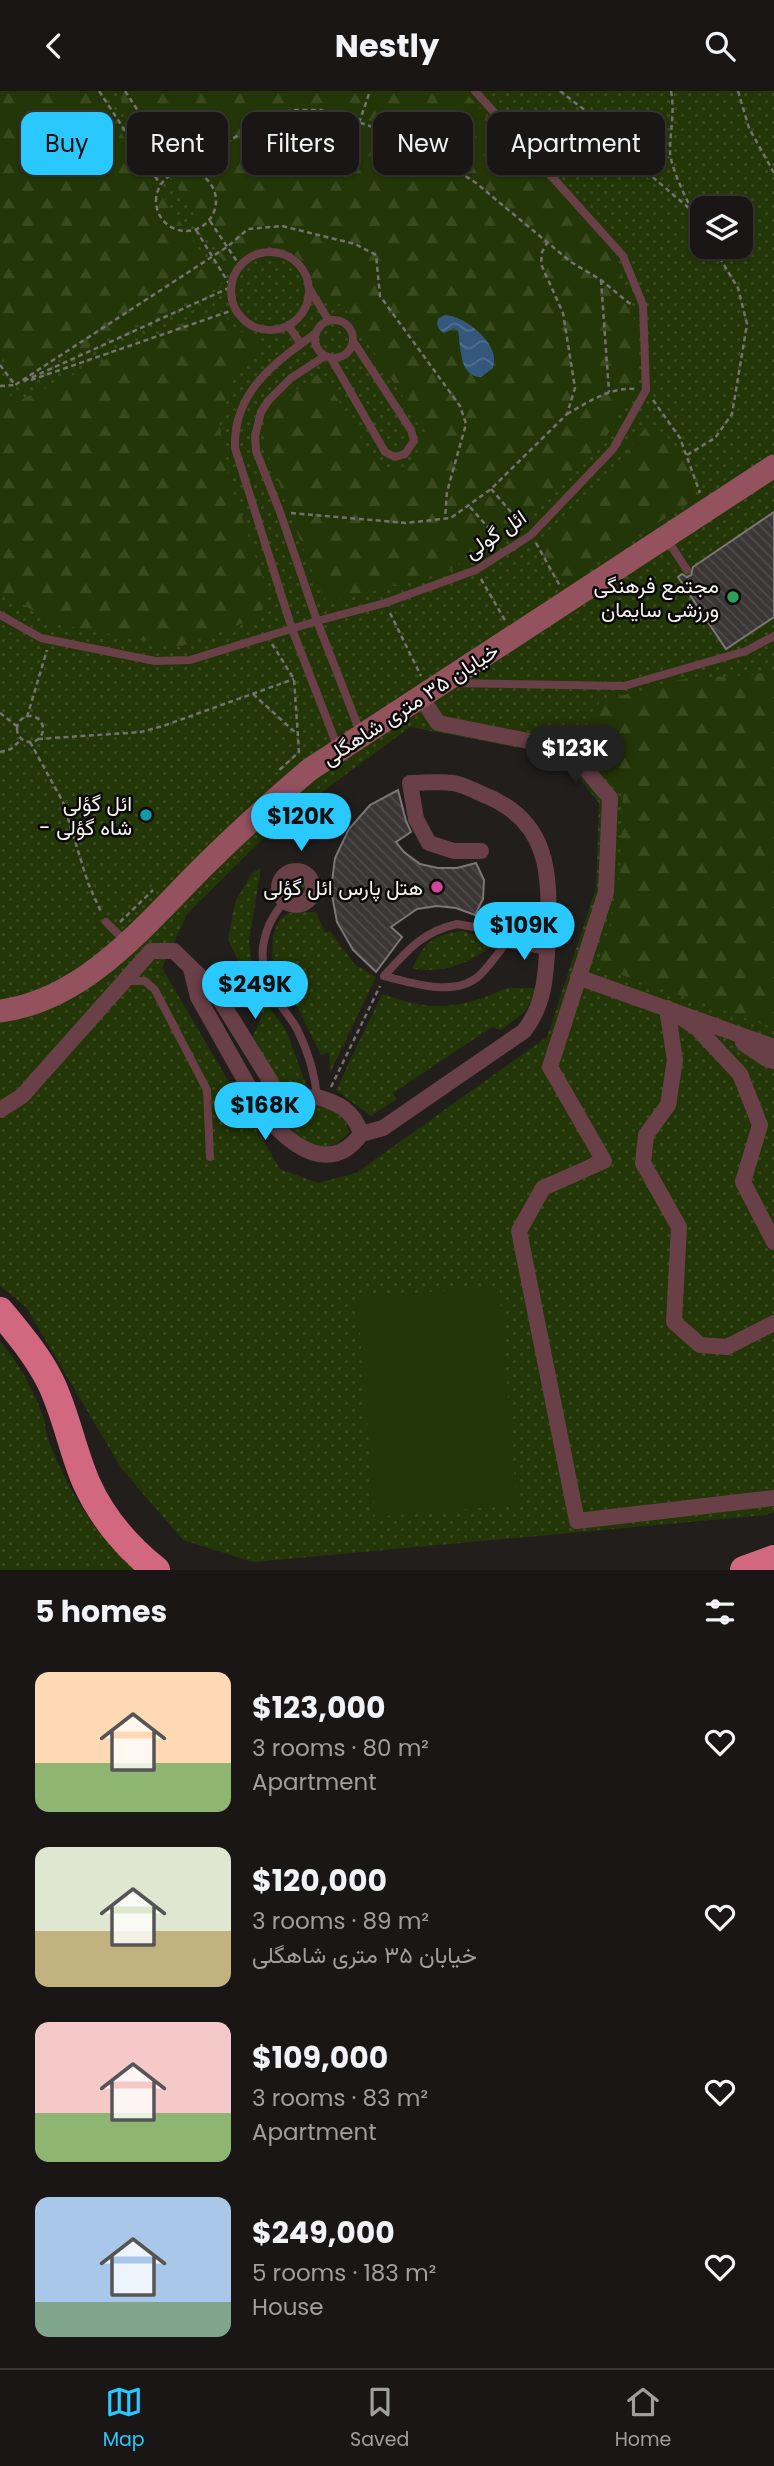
<!DOCTYPE html>
<html lang="en">
<head>
<meta charset="utf-8">
<style>
  :root { --surface:#191615; --page:#221f1e; --text:#f1f3f6; --muted:#9f9fa0; --line:#373534; --accent:#29c8ff }
  body { margin:0; font-family:Poppins,Vazirmatn,sans-serif; background:var(--page); color:var(--text); height:100vh; display:flex; flex-direction:column; font-size:26px; white-space:nowrap }
  * { box-sizing:border-box; margin:0 }
  p { font-size:23px; color:var(--muted) }
  .icon { flex:none; width:38px; height:38px; fill:none; stroke:currentColor; stroke-width:2; stroke-linecap:round; stroke-linejoin:round }
  .map { position:relative; height:1479px; overflow:hidden }
  .drawer { display:flex; flex-direction:column; background:var(--surface); flex:1 }
  .drawer>* { flex:none }
  .guide { position:absolute; left:21px; top:21px; width:733px; height:63px; display:flex; gap:14px }
  .controls { position:absolute; left:690px; top:105px; display:grid; gap:14px }
  .controls a { display:grid; place-items:center; width:63px; height:63px; border-radius:14px; background:var(--surface); box-shadow:0 2px 5px #0004,0 0 0 2px var(--line); font-size:35px }
  .price { position:absolute; translate:-50% -60px; padding:0 16px; border-radius:24px; background:var(--accent); color:#111; font-size:23px; line-height:46px; filter:drop-shadow(0 2px 4px #0008) }
  .price::after { content:''; position:absolute; left:50%; top:42px; width:21px; height:16px; margin-left:-10px; background:inherit; clip-path:polygon(0 0,100% 0,50% 100%) }
  .price.on { background:#222; color:#fff }
  ul { padding:0; list-style:none }
  li { display:flex; align-items:center; gap:21px; height:175px; padding:0 35px }
  li span { display:grid; place-items:center; flex:none; width:196px; height:140px; border-radius:14px; color:#555 }
  li>.icon { margin-inline-start:auto }
  span .icon { width:84px; height:84px; fill:#fffc; stroke-width:1 }
  li b { font-size:30px }
  h2 { display:flex; justify-content:space-between; align-items:center; height:84px; padding:0 35px; font-size:30px }
  .chip { padding:0 24px; border-radius:14px; background:var(--surface); box-shadow:0 2px 5px #0004,0 0 0 2px var(--line); font-size:24px; line-height:63px }
  .chip.on { background:var(--accent); color:#111 }
  header { display:flex; justify-content:space-between; align-items:center; height:91px; padding:0 35px; background:var(--surface); font-size:32px; font-weight:700 }
  .dock { display:flex; justify-content:space-around; align-items:center; height:98px; border-top:2px solid var(--line); background:var(--surface); font-size:19px; color:var(--muted) }
  .dock a { display:grid; justify-items:center; gap:4px }
  .dock .on { color:var(--accent) }
  .map>svg:first-child { display:block }
</style>
</head>
<body>
<header><svg class="icon" aria-label="back" viewBox="0 0 24 24"><path d="M15 5l-7 7 7 7"/></svg>Nestly<svg class="icon" aria-label="search" viewBox="0 0 24 24"><circle cx="10" cy="10" r="6"/><path d="M15 15l6 6"/></svg></header>
<div class="map">
<svg width="774" height="1479" viewBox="0 0 774 1479">
  <defs>
    <pattern id="green-dots" width="8" height="8" patternUnits="userSpaceOnUse" patternTransform="scale(1.75)"><rect width="8" height="8" fill="#233607"/><path d="M2 2h.1M6 6h.1" fill="none" stroke="#394a1f" stroke-width="1.8" stroke-linecap="round"/></pattern>
    <pattern id="forest-firs" width="22" height="20" patternUnits="userSpaceOnUse" patternTransform="scale(1.75)"><rect width="22" height="20" fill="#233607"/><path d="M5 1l3.5 6h-7zM16 11l3.5 6h-7z" fill="#394a1f"/></pattern>
    <pattern id="water-waves" width="16" height="10" patternUnits="userSpaceOnUse" patternTransform="scale(1.75)"><rect width="16" height="10" fill="#34587d"/><path d="M0 5q4-4 8 0t8 0" fill="none" stroke="#527090"/></pattern>
    <pattern id="building-back-hatch" width="6" height="6" patternUnits="userSpaceOnUse" patternTransform="scale(1.75)"><rect width="6" height="6" fill="#3b3736"/><path d="M-1 5l2 2M0 0l6 6M5-1l2 2" fill="none" stroke="#4e4b4a"/></pattern>
  </defs>
  <rect width="100%" height="100%" fill="#211e1c"/>
  <path fill="url(#green-dots)" fill-rule="evenodd" d="M 0,0 L 774,0 L 774,1421 L 766,1424 L 253,1471 L 183,1449 L 121,1377 L 26,1216 L 0,1195 ZM 702,117 L 740,117 L 740,156 L 702,156 ZM 410,636 L 562,665 L 599,712 L 596,797 L 547,946 L 356,1082 L 318,1092 L 280,1078 L 162,877 L 187,823 L 275,736 Z
    M 261,777 L 249,850 L 252,877 L 262,907 L 286,939 L 307,996 L 284,1001 L 252,946 L 259,933 L 262,917 L 228,849 L 235,811 L 252,782 Z
    M287 797a9 9 0 1 1 18 0a9 9 0 1 1-18 0Z
    M 316,821 L 325,841 L 330,840 L 354,873 L 376,886 L 330,982 L 329,961 L 321,964 L 298,917 L 277,887 L 272,865 L 273,844 L 280,828 L 289,822 Z
    M 463,840 L 476,844 L 491,856 C 463,875 446,881 412,878 C 424,851 434,843 463,840 Z
    M 507,897 L 538,897 L 525,921 L 501,939 L 492,936 L 393,1002 L 397,1008 L 371,1025 L 336,999 L 382,903 C 435,921 457,919 507,897 Z
    M 312,1015 C 330,1016 347,1023 349,1042 C 341,1050 332,1057 320,1057 C 314,1058 311,1054 305,1051 C 291,1043 280,1034 292,1018 Z
    M 0,1250 C 18,1270 34,1300 43,1325 C 46,1333 46,1343 49,1351 C 69,1400 95,1446 137,1479 L 0,1479 Z"/>
  <path fill="url(#forest-firs)" fill-rule="evenodd" d="M 6,0 L 93,0 L 223,195 L 17,288 L 0,263 L 0,4 Z
    M 116,0 L 464,0 L 618,168 L 636,235 L 636,292 L 604,350 L 494,452 L 446,481 L 327,512 L 309,473 L 264,352 L 270,319 L 321,281 L 378,375 L 399,381 L 419,368 L 425,340 L 344,215 L 326,208 L 314,195 L 305,172 L 288,159 L 267,155 L 248,161 L 228,177 ZM 469,234 L 488,251 L 493,260 L 464,278 L 458,239 L 454,237 Z
    M 217,216 L 237,239 L 263,250 L 232,288 L 219,332 L 231,395 L 269,504 L 259,526 L 179,556 L 56,533 L 0,500 L 0,291 L 16,311 Z
    M 650,331 L 674,353 L 685,367 L 697,407 L 563,493 L 535,454 L 619,370 Z
    M 774,578 L 774,937 L 599,876 L 619,796 L 623,702 L 574,641 L 601,610 L 688,587 L 754,584 Z"/>
  <path fill="#233607" d="M 499,1195 L 517,1414 L 375,1426 L 357,1207 Z"/>
  <path fill="url(#water-waves)" d="M 444,224 C 465,224 502,254 493,277 L 481,286 C 459,286 461,256 458,240 L 454,237 L 444,242 C 438,238 436,235 438,228 Z"/>
  <path fill="url(#building-back-hatch)" stroke="#7b7775" stroke-width="2" d="M 774,421 L 774,526 L 726,558 L 678,486 L 682,483 L 687,486 L 691,484 L 693,476 Z
    M 398,699 L 406,730 L 411,741 L 396,751 L 404,761 L 420,773 L 438,777 L 457,777 L 476,772 L 484,789 L 483,808 L 475,824 L 456,817 L 437,815 L 417,818 L 391,836 L 402,846 L 376,881 L 353,859 L 337,831 L 331,799 L 335,767 L 349,738 L 370,714 Z"/>
  <g fill="none" stroke-linecap="round" stroke-linejoin="round">
    <path stroke="#747270" stroke-width="2.5" stroke-dasharray="5 3.5" stroke-linecap="butt" d="M 99,0 L 160,93
      M 125,0 L 178,81 L 275,22 L 296,19 L 321,19 L 379,38 L 419,55 L 476,92 L 571,171 L 601,189 L 629,212 L 633,213
      M 560,0 L 608,37 L 627,64 L 691,119 L 728,104
      M 671,0 C 675,21 670,40 670,61 C 671,79 692,121 702,137
      M 738,0 L 749,37 L 774,82
      M 359,32 L 370,0
      M156 110a30 30 0 1 1 60 0a30 30 0 1 1-60 0Z
      M 210,130 L 240,175
      M 601,189 L 609,301
      M 0,274 L 15,294 L 227,156 L 248,138 L 282,135 L 355,153 L 376,164 L 380,205 L 460,315 L 466,333 L 447,401 L 445,428
      M 31,289 L 236,218
      M 24,290 L 231,196 L 196,139
      M 0,295 L 15,294
      M 653,309 L 680,347 L 700,402
      M 567,323 C 587,312 610,296 634,298
      M 687,364 L 715,347 L 732,323 L 747,233 L 738,197 L 713,156
      M 491,398 L 524,436
      M 470,416 L 500,450
      M 291,422 L 406,432 L 451,427 L 491,398 L 567,323 L 575,297 L 563,222 L 541,173 L 542,161 L 547,152
      M 536,452 L 560,495
      M 481,488 L 506,531
      M 390,522 L 421,585
      M 272,553 L 294,588 L 299,661 L 277,681
      M 253,603 L 297,643
      M 0,622 L 18,636
      M17 638a13 13 0 1 1 26 0a13 13 0 1 1-26 0Z
      M 27,626 L 47,559
      M 38,648 L 141,641 L 163,635 L 294,588
      M 30,651 L 63,711 L 88,792 L 101,821
      M 0,661 L 11,658 L 22,648
      M 120,831 L 153,799
      M 331,996 L 380,895"/>
    <path stroke="#6a4048" stroke-width="8" d="M231 200a39 39 0 1 1 78 0a39 39 0 1 1-78 0Z
      M 309,197 L 329,230
      M315 248a19 19 0 1 1 38 0a19 19 0 1 1-38 0Z
      M 288,234 L 301,253
      M 316,242 C 274,272 233,301 235,357 L 292,538 L 338,657
      M 325,265 L 291,287 L 268,310 L 261,321 L 255,345 L 256,360 L 280,421 L 317,530 L 361,643
      M 331,267 L 385,361 L 395,366 L 405,363 L 414,350 L 411,339 L 353,250
      M 666,447 L 687,479
      M 0,524 L 41,547 L 155,570 L 190,569 L 317,530 L 385,512 L 476,479 L 531,444 L 613,358 L 646,299 L 643,214 L 623,165 L 475,0
      M 453,592 L 624,595 L 746,560 L 774,545
      M 284,811 C 260,839 255,873 275,906 C 282,917 291,927 297,938 C 308,960 315,982 317,1006
      M 106,831 L 126,851
      M 457,833 L 479,837 L 508,849 C 499,861 490,874 480,884 C 455,907 413,892 384,885 C 408,859 422,841 457,833 Z
      M 127,890 L 145,890 L 155,899 L 207,999 L 210,1066"/>
    <path stroke="#6a4048" stroke-width="16" d="M 421,606 L 438,632 L 569,658 L 610,707 L 606,801 L 550,976 L 604,1070 L 543,1097 L 519,1140 L 577,1430 L 774,1407
      M279 797a17 17 0 1 1 34 0a17 17 0 1 1-34 0Z
      M 508,849 L 547,856
      M 191,878 L 198,906 L 260,1016 L 278,1038
      M 578,886 L 774,956
      M 667,917 L 675,969 L 668,1014 L 646,1044 L 643,1072 L 679,1136 L 674,1231 L 700,1254 L 727,1256 L 774,1232
      M 667,917 L 698,938 L 740,983 L 760,1034 L 743,1091 L 774,1151
      M 743,952 L 767,968 L 774,970
      M 317,1006 C 339,1012 354,1020 361,1043 C 336,1078 303,1063 278,1038 C 276,1009 291,1007 317,1006 Z
      M 0,1019 L 22,1005 L 151,860 L 174,860 L 214,899 L 284,1012
      M 361,1043 L 383,1037 L 524,940 C 546,912 546,880 548,844 C 550,782 550,729 482,703 C 473,699 462,693 453,692 C 439,690 424,692 410,692 L 416,728 L 429,752 L 454,760 L 481,760"/>
    <path stroke="#94515e" stroke-width="23" d="M 0,920 C 87,909 148,830 207,772 C 240,739 274,709 309,679 L 774,375"/>
    <path stroke="#d26880" stroke-width="28" d="M 0,1220 C 18,1242 37,1264 50,1290 C 66,1322 72,1359 86,1391 C 101,1425 127,1456 156,1479
      M 744,1479 L 774,1468"/>
  </g>
  <circle fill="#2e9e5b" stroke="#0a0808" stroke-width="2.5" cx="733" cy="506" r="7"/>
  <circle fill="#0f9aa8" stroke="#0a0808" stroke-width="2.5" cx="146" cy="724" r="7"/>
  <circle fill="#d1479c" stroke="#0a0808" stroke-width="2.5" cx="437" cy="796" r="7"/>
  <g text-anchor="middle" dominant-baseline="central" stroke-width="5" stroke-linejoin="round" paint-order="stroke">
    <g font-size="21" fill="#f5f3f2" stroke="#0a0808">
      <text transform="translate(495 443) rotate(-34)">ائل گولی</text>
      <text transform="translate(410 613) rotate(-33)">خیابان ۳۵ متری شاهگلی</text>
    </g>
    <g font-size="21" fill="#f5f3f2" stroke="#0a0808" text-anchor="end">
      <text x="719" y="494">مجتمع فرهنگی<tspan x="719" dy="24">ورزشی سایمان</tspan></text>
      <text x="132" y="712">ائل گؤلی<tspan x="132" dy="24">- شاه گؤلی</tspan></text>
      <text x="423" y="796">هتل پارس ائل گؤلی</text>
    </g>
  </g>
</svg>
<div class="controls">
<a><svg class="icon" aria-label="layers" viewBox="0 0 24 24"><path d="M12 4l9 5-9 5-9-5zM3 14l9 5 9-5"/></svg></a>
</div>
<b class="price on" style="left:575px;top:694px">$123K</b>
<b class="price" style="left:301px;top:762px">$120K</b>
<b class="price" style="left:524px;top:871px">$109K</b>
<b class="price" style="left:255px;top:930px">$249K</b>
<b class="price" style="left:265px;top:1051px">$168K</b>
<div class="guide">
<a class="chip on">Buy</a>
<a class="chip">Rent</a>
<a class="chip">Filters</a>
<a class="chip">New</a>
<a class="chip">Apartment</a>
</div>
</div>
<section class="drawer">
<h2>5 homes<svg class="icon" aria-label="filters" viewBox="0 0 24 24"><path d="M4 7h16M4 17h16"/><circle cx="9" cy="7" r="2"/><circle cx="15" cy="17" r="2"/></svg></h2>
<ul>
<li><span style="background:linear-gradient(#ffd9b3 65%,#8fb573 0)"><svg class="icon" aria-label="home" viewBox="0 0 24 24"><path d="M3 11l9-7 9 7M6 9v11h12V9"/></svg></span><div><b>$123,000</b><p>3 rooms · 80 m²</p><p>Apartment</p></div><svg class="icon" aria-label="heart" viewBox="0 0 24 24"><path d="M12 20l-8-8c-3-5 5-10 8-4 3-6 11-1 8 4z"/></svg></li>
<li><span style="background:linear-gradient(#dfe7d0 60%,#c2b280 0)"><svg class="icon" aria-label="home" viewBox="0 0 24 24"><path d="M3 11l9-7 9 7M6 9v11h12V9"/></svg></span><div><b>$120,000</b><p>3 rooms · 89 m²</p><p>خیابان ۳۵ متری شاهگلی</p></div><svg class="icon" aria-label="heart" viewBox="0 0 24 24"><path d="M12 20l-8-8c-3-5 5-10 8-4 3-6 11-1 8 4z"/></svg></li>
<li><span style="background:linear-gradient(#f6c9c9 65%,#8fb573 0)"><svg class="icon" aria-label="home" viewBox="0 0 24 24"><path d="M3 11l9-7 9 7M6 9v11h12V9"/></svg></span><div><b>$109,000</b><p>3 rooms · 83 m²</p><p>Apartment</p></div><svg class="icon" aria-label="heart" viewBox="0 0 24 24"><path d="M12 20l-8-8c-3-5 5-10 8-4 3-6 11-1 8 4z"/></svg></li>
<li><span style="background:linear-gradient(#a9c7e8 75%,#7fa58c 0)"><svg class="icon" aria-label="home" viewBox="0 0 24 24"><path d="M3 11l9-7 9 7M6 9v11h12V9"/></svg></span><div><b>$249,000</b><p>5 rooms · 183 m²</p><p>House</p></div><svg class="icon" aria-label="heart" viewBox="0 0 24 24"><path d="M12 20l-8-8c-3-5 5-10 8-4 3-6 11-1 8 4z"/></svg></li>
</ul>
</section>
<nav class="dock">
<a class="on"><svg class="icon" aria-label="map" viewBox="0 0 24 24"><path d="M3 6l6-2 6 2 6-2v14l-6 2-6-2-6 2zM9 4v14M15 6v14"/></svg>Map</a>
<a><svg class="icon" aria-label="saved" viewBox="0 0 24 24"><path d="M7 4h10v16l-5-4-5 4z"/></svg>Saved</a>
<a><svg class="icon" aria-label="home" viewBox="0 0 24 24"><path d="M3 11l9-7 9 7M6 9v11h12V9"/></svg>Home</a>
</nav>
</body>
</html>
